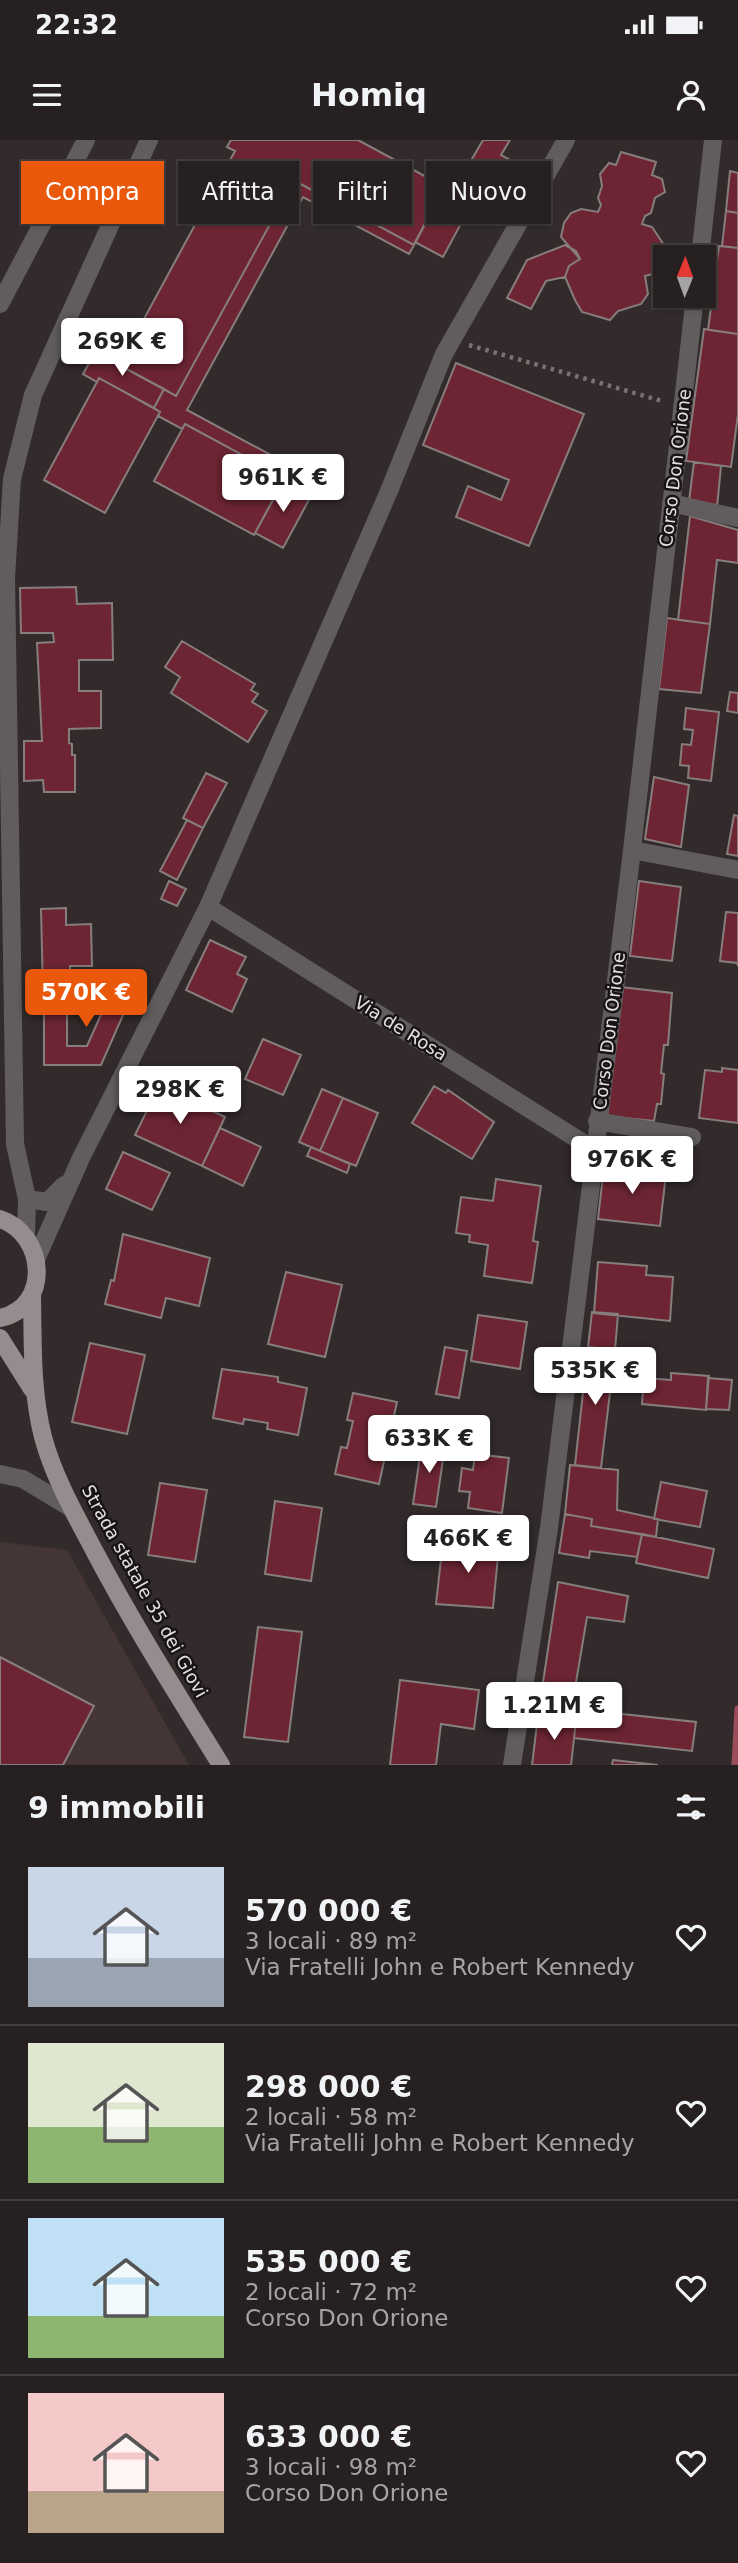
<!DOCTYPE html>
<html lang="it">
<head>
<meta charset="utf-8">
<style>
  :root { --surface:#262020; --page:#2e2829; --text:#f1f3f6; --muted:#a4a3a5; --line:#423e3e; --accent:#ea580c }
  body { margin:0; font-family:"DejaVu Sans",sans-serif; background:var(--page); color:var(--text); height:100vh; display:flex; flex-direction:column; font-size:26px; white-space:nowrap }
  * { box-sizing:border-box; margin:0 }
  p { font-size:23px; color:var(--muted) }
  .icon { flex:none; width:38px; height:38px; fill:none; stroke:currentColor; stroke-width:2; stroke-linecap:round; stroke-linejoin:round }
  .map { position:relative; height:1625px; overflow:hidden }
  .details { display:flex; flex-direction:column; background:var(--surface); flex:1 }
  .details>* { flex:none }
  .guide { position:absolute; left:21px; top:21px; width:696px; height:63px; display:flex; gap:14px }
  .needle { width:46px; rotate:1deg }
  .tools { position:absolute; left:653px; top:105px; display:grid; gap:14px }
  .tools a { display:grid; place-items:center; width:63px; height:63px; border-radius:0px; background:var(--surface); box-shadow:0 2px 5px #0004,0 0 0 2px var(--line); font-size:35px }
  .price { position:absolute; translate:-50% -60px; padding:0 16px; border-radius:7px; background:#fff; color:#222; font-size:23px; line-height:46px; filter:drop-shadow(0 2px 4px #0008) }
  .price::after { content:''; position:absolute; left:50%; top:42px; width:21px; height:16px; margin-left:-10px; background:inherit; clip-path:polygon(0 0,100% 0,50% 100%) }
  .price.active { background:var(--accent); color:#fff }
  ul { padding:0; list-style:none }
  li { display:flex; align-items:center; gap:21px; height:175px; padding:0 28px }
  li+li { border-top:2px solid var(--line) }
  li span { display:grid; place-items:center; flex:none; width:196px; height:140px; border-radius:0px; color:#555 }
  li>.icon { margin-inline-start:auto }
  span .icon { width:84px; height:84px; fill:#fffc; stroke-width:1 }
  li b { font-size:30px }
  h2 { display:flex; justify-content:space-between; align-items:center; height:84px; padding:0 28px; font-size:30px }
  .tag { padding:0 24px; border-radius:0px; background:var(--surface); box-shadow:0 2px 5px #0004,0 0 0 2px var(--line); font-size:24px; line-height:63px }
  .tag.active { background:var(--accent); color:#fff }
  .status { display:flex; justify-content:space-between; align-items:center; height:49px; padding:0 35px; background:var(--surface); direction:ltr }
  .status svg { height:19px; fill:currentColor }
  header { display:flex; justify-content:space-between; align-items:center; height:91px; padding:0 28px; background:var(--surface); font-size:32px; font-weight:700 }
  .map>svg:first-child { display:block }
</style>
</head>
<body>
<div class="status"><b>22:32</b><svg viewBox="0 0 49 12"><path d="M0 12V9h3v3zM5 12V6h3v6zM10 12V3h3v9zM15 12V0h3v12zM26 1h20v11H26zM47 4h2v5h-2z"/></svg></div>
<header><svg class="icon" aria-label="menu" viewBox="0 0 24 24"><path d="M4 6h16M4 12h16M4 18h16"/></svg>Homiq<svg class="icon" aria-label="person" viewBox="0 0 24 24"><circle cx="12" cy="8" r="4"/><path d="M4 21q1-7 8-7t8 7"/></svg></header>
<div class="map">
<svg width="738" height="1625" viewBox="0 0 738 1625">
  <rect width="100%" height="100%" fill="#332b2b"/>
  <path fill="#443536" d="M 0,1402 L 67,1410 L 189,1625 L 0,1625 Z"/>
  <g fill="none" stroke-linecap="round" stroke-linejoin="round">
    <path stroke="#9b4e59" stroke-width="7" d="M 735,1625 L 738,1569"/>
  </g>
  <path fill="#6e2533" stroke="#867d7d" stroke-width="2" d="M 231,0 L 358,0 L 445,47 L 414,105 L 282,34 L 274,49 L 286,55 L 176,256 L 119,225 L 235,11 L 227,7 Z
    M 483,0 L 510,0 L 501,15 L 510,20 L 497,43 L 468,26 Z
    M 621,12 L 656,22 L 652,35 L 662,39 L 665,52 L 655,58 L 651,73 L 645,76 L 642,84 L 652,87 L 670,114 L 665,117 L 665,127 L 660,132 L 645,136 L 648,154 L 641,164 L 618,171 L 610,180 L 582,172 L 575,160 L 565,137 L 569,126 L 580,119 L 561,97 L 564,83 L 571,73 L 581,69 L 598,72 L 601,65 L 598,58 L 602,46 L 600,34 L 609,23 L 616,25 Z
    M 730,31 L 738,33 L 738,73 L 726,71 Z
    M 282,34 L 414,105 L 409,114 L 303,57 L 187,270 L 295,328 L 287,343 L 285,338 L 185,284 L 182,289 L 158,276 L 160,272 L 154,268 L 164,249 L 176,256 L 286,55 L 274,49 Z
    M 443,50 L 471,65 L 443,117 L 415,102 Z
    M 726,71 L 738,73 L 738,108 L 722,106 Z
    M 565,105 L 576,111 L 580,119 L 569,126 L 565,137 L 546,141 L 531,169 L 507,158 L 527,120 Z
    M 719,106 L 738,108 L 738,194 L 708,190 Z
    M 704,189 L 738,194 L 738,274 L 731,327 L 686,321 Z
    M 98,207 L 121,220 L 119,225 L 164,249 L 154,268 L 99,238 L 97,242 L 83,234 Z
    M 456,223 L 584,274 L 529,406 L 456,377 L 468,346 L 501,360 L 509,340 L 423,305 Z
    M 99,238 L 160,272 L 105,373 L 44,340 Z
    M 185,284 L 285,338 L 254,395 L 154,341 Z
    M 694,322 L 721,326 L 717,367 L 689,361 Z
    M 283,341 L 311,356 L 283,408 L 255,393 Z
    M 690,376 L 738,390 L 738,423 L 717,420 L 710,484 L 678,480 Z
    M 76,447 L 77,464 L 112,463 L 113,520 L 79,520 L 79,551 L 101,551 L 101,588 L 69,589 L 69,603 L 72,604 L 72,615 L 75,615 L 75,652 L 44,652 L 43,640 L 24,641 L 24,601 L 42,601 L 37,503 L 54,502 L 53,493 L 21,493 L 20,448 Z
    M 667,478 L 710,484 L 701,553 L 659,549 Z
    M 182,501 L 255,544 L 251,550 L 258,554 L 252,562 L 267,571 L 248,602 L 171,553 L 180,537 L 165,527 Z
    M 730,552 L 738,553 L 738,573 L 727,571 Z
    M 686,568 L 719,572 L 711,641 L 688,638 L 689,626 L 680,625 L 682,604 L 691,605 L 693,590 L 684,589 Z
    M 206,633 L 227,643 L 203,688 L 183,678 Z
    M 654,637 L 689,645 L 681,707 L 645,699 Z
    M 734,675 L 738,676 L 738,716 L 727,714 Z
    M 187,680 L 203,688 L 177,740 L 160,731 Z
    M 169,741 L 186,749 L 177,766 L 161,759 Z
    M 639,741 L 681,747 L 672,821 L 630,816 Z
    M 66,768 L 66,785 L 91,784 L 92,826 L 70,826 L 70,851 L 43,852 L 41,769 Z
    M 726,772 L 738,773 L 738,826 L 737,823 L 720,821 Z
    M 210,800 L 246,817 L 237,834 L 247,839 L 232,872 L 186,850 Z
    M 120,832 L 138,841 L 101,925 L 44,925 L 44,865 L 67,865 L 67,906 L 87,906 Z
    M 621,847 L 672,853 L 668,905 L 664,905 L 661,933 L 664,934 L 661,964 L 657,964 L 654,981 L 606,976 Z
    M 263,899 L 301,915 L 283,955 L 245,939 Z
    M 722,928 L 738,930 L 738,983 L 699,978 L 705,930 L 722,932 Z
    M 159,946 L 225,977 L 202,1026 L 135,995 Z
    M 434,946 L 446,953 L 448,950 L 494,982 L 472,1019 L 412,983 Z
    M 322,949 L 343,958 L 320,1011 L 299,1002 Z
    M 343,958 L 378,973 L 356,1026 L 320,1011 Z
    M 220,988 L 261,1007 L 243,1046 L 202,1026 Z
    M 311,1007 L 350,1024 L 347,1033 L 307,1016 Z
    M 123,1012 L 170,1033 L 152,1070 L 106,1049 Z
    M 604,1027 L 666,1034 L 660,1086 L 598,1079 Z
    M 496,1039 L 541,1046 L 533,1101 L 538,1102 L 532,1143 L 484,1136 L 488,1105 L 469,1102 L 470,1095 L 456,1093 L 461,1057 L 493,1061 Z
    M 123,1094 L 210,1118 L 199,1166 L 166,1158 L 161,1178 L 105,1164 L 111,1140 L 114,1141 Z
    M 598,1122 L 647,1126 L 646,1135 L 673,1137 L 670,1181 L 594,1173 Z
    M 286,1132 L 342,1145 L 325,1217 L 268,1204 Z
    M 592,1172 L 618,1174 L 615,1210 L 588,1207 Z
    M 478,1175 L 527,1182 L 520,1229 L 471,1221 Z
    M 90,1203 L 145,1215 L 127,1294 L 72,1282 Z
    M 445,1207 L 467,1211 L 459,1258 L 436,1254 Z
    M 588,1207 L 615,1210 L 601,1328 L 575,1325 Z
    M 222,1229 L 278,1237 L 278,1242 L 307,1248 L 298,1295 L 267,1289 L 268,1283 L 244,1279 L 243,1284 L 213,1278 Z
    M 671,1233 L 709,1236 L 706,1270 L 642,1264 L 644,1238 L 671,1240 Z
    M 708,1238 L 732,1240 L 729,1270 L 706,1269 Z
    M 353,1253 L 397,1262 L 379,1344 L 335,1334 L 341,1307 L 347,1308 L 353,1281 L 347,1280 Z
    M 422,1302 L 445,1306 L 436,1367 L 413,1364 Z
    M 475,1314 L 509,1318 L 502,1373 L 468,1368 L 470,1352 L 459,1351 L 462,1328 L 473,1330 Z
    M 570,1325 L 618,1330 L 617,1370 L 658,1379 L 656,1397 L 591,1386 L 592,1379 L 565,1374 Z
    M 661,1342 L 707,1351 L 700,1387 L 654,1379 Z
    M 160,1343 L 207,1350 L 195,1422 L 148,1415 Z
    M 275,1361 L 322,1368 L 311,1441 L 265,1434 Z
    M 565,1374 L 592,1379 L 591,1386 L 642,1394 L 637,1417 L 590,1411 L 589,1418 L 559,1413 Z
    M 642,1394 L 714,1409 L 708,1438 L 636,1423 Z
    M 443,1401 L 499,1406 L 493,1468 L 436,1464 Z
    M 558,1442 L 628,1456 L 624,1482 L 587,1477 L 572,1566 L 595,1568 L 593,1583 L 538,1576 Z
    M 258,1487 L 302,1492 L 288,1602 L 244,1597 Z
    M 0,1517 L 94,1566 L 63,1625 L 0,1625 Z
    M 400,1540 L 479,1550 L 474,1589 L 441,1584 L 436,1625 L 390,1625 Z
    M 594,1571 L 696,1582 L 692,1611 L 574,1598 L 576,1581 L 593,1583 Z
    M 538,1576 L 576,1581 L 571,1625 L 532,1625 Z
    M 613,1620 L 658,1625 L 612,1625 Z"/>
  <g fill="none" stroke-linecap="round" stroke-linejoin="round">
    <path stroke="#797272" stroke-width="4.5" stroke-dasharray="3.5 5" stroke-linecap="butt" d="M 469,205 L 662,261"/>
    <path stroke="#615d5e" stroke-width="18" d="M 700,117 L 713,0
      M 0,164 L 86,0
      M 671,363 L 738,378
      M 632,710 L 738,730
      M 208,767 L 593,1009
      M 597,981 L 692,997
      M 27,1059 L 47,1062 L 64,1045
      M 26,1096 L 27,1059 L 15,1004 L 6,438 L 12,339 L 33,255 L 149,0
      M 37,1117 L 81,1018 L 208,767 L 389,351 L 444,214 L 566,0
      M 0,1334 L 23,1339 L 71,1368
      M 512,1625 L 549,1388 L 632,710 L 695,156"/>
    <path stroke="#958c8d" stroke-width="18" d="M 0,1079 C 46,1094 52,1167 0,1178
      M 32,1154 C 33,1202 31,1250 43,1297 C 54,1338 76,1376 96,1414 C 134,1486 178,1555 221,1625
      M 0,1198 L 32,1249"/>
  </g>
  <g text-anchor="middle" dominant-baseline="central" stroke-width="5" stroke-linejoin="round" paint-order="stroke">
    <g font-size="18" fill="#e4dfdf" stroke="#181415">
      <text transform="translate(675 328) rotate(-83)">Corso Don Orione</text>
      <text transform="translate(401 888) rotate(32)">Via de Rosa</text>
      <text transform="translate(609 891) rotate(-83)">Corso Don Orione</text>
      <text transform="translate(145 1451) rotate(61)">Strada statale 35 dei Giovi</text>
    </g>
  </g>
</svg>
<div class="tools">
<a><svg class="needle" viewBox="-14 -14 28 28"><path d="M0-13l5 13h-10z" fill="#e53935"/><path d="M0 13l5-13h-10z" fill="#a4a3a5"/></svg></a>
</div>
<b class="price" style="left:122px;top:238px">269K €</b>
<b class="price" style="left:283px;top:374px">961K €</b>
<b class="price active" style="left:86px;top:889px">570K €</b>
<b class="price" style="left:180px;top:986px">298K €</b>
<b class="price" style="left:632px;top:1056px">976K €</b>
<b class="price" style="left:595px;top:1267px">535K €</b>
<b class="price" style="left:429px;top:1335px">633K €</b>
<b class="price" style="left:468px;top:1435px">466K €</b>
<b class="price" style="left:554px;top:1602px">1.21M €</b>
<div class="guide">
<a class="tag active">Compra</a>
<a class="tag">Affitta</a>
<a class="tag">Filtri</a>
<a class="tag">Nuovo</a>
</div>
</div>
<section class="details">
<h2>9 immobili<svg class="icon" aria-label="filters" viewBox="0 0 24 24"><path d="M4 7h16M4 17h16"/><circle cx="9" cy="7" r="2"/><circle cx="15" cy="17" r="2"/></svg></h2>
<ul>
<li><span style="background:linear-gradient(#c9d6e8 65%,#9aa5b1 0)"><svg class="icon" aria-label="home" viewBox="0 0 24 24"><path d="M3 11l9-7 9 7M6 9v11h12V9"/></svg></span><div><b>570 000 €</b><p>3 locali · 89 m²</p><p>Via Fratelli John e Robert Kennedy</p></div><svg class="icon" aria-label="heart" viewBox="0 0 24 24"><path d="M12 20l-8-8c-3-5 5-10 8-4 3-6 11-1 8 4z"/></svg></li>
<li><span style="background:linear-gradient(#dfe7d0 60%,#8fb573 0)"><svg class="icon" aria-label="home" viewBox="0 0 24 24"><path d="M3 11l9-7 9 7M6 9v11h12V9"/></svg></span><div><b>298 000 €</b><p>2 locali · 58 m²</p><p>Via Fratelli John e Robert Kennedy</p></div><svg class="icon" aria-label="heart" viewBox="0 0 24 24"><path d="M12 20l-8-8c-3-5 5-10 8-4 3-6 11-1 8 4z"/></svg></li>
<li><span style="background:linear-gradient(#bfe0f5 70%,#8fb573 0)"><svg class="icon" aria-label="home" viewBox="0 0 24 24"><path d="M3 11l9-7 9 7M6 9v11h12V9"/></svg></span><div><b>535 000 €</b><p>2 locali · 72 m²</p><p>Corso Don Orione</p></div><svg class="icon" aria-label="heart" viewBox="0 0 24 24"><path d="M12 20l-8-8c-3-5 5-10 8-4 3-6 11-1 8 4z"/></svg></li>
<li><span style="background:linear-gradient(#f6c9c9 70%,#b9a48a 0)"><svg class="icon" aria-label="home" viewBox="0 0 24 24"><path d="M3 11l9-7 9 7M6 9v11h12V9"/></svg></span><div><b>633 000 €</b><p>3 locali · 98 m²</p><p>Corso Don Orione</p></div><svg class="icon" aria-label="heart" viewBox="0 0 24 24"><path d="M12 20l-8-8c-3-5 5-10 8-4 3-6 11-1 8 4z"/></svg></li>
</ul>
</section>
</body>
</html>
